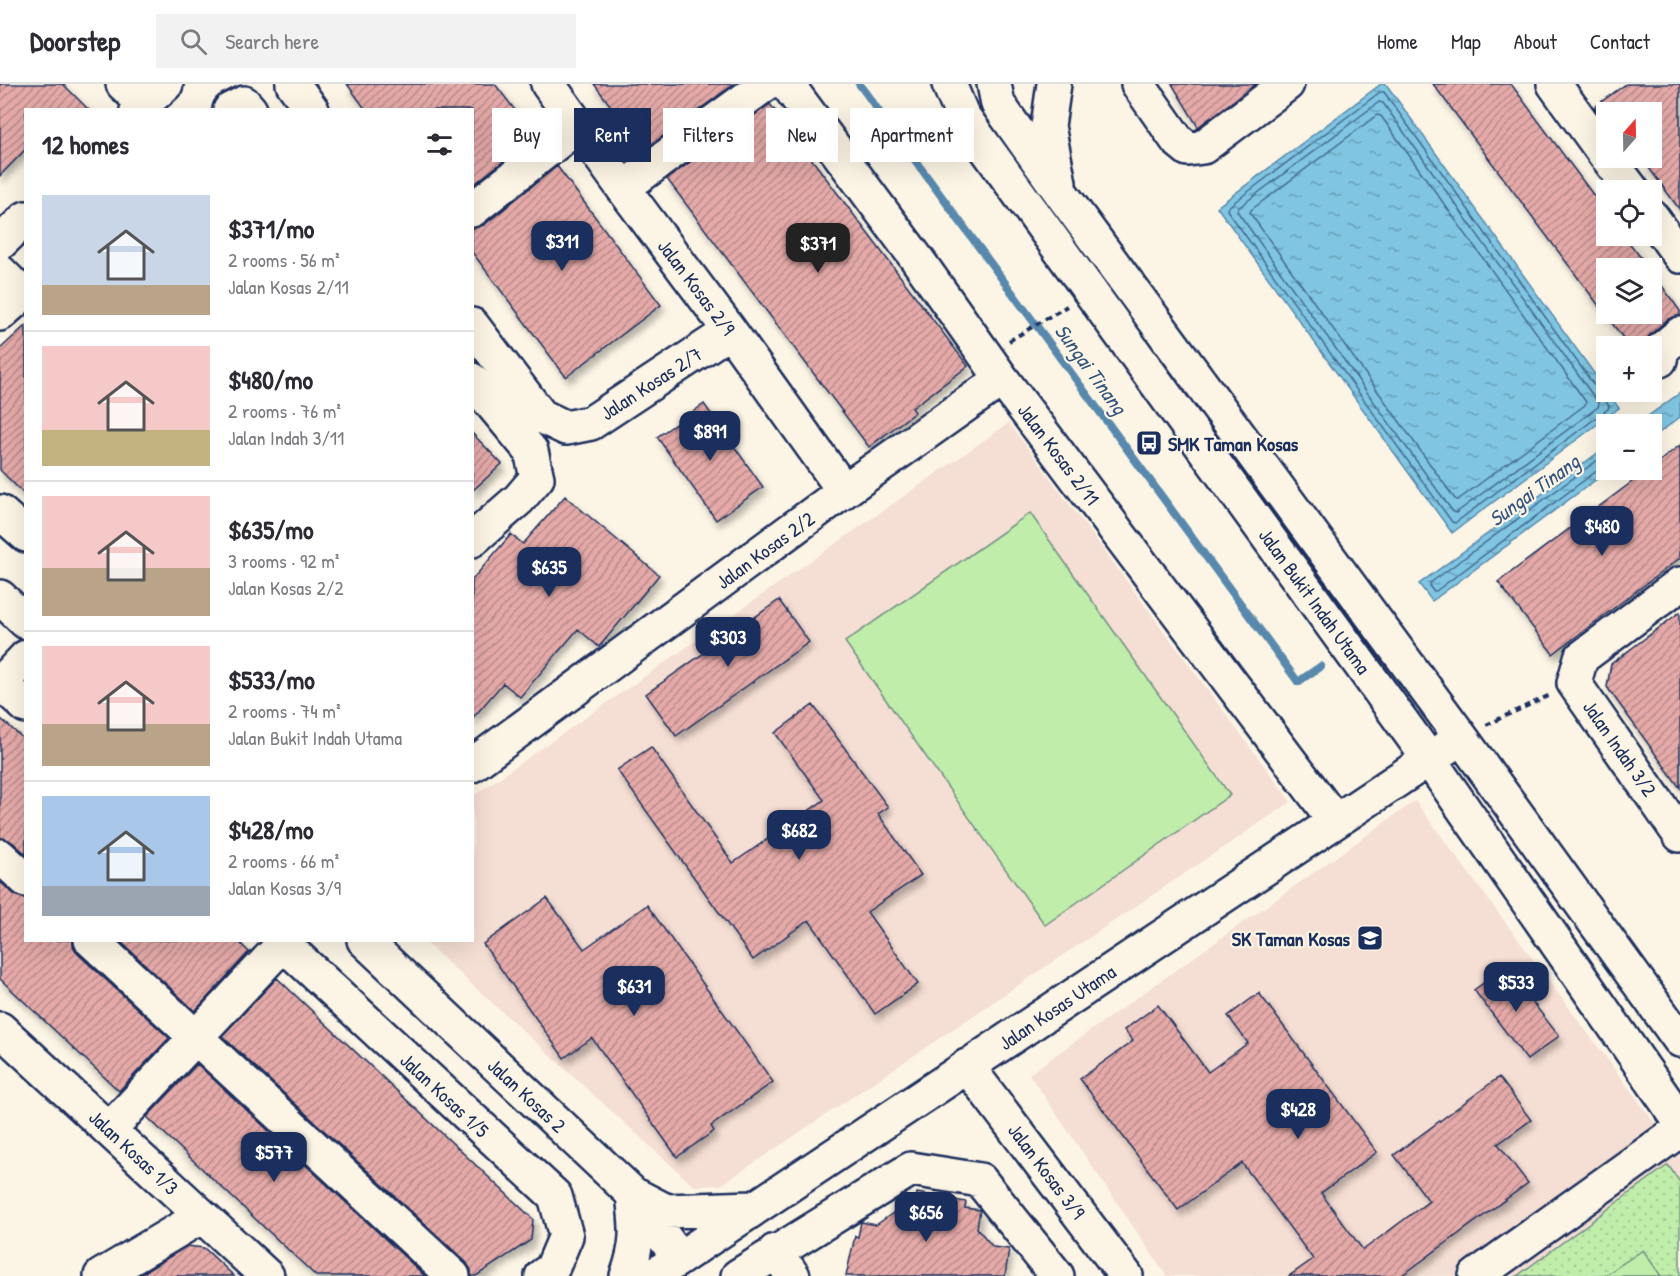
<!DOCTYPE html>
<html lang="en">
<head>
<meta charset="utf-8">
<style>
  :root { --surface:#fff; --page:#f2f2f3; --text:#2b2b33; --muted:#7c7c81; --line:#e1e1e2; --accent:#1b2f5e }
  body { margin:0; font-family:"Patrick Hand",sans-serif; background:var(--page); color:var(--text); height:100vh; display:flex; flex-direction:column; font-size:22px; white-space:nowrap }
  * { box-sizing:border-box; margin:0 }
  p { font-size:20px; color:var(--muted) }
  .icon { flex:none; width:33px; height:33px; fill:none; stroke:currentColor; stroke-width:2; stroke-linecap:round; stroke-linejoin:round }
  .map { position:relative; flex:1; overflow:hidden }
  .drawer { position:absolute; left:24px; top:24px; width:450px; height:834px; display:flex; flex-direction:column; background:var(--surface); border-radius:0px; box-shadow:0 6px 24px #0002 }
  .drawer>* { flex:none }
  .top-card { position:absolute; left:492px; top:24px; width:570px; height:54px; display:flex; gap:12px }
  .needle { width:39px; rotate:20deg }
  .tools { position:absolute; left:1596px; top:18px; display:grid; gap:12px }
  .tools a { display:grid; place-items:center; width:66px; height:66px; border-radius:0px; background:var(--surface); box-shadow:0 6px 24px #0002; font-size:30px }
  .price { position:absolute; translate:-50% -51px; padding:0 14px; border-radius:12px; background:var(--accent); color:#fff; font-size:20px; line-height:39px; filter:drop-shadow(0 2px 3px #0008) }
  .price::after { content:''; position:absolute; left:50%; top:36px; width:18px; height:14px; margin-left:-9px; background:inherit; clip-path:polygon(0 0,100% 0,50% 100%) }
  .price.selected { background:#222; color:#fff }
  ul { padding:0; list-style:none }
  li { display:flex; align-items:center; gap:18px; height:150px; padding:0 18px }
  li+li { border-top:2px solid var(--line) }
  li span { display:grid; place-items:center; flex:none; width:168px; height:120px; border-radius:0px; color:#555 }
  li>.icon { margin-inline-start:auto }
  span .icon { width:72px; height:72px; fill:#fffc; stroke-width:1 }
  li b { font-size:26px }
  h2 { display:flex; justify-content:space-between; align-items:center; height:72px; padding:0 18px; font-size:26px }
  .tag { padding:0 21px; border-radius:0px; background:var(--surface); box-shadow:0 6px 24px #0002; font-size:21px; line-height:54px }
  .tag.selected { background:var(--accent); color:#fff }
  header { display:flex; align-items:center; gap:36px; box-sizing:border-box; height:84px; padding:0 30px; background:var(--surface); border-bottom:2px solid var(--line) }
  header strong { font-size:28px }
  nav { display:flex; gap:33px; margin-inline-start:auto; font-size:21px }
  .search { width:420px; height:54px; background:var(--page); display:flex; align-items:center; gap:15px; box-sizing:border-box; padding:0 21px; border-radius:0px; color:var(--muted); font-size:22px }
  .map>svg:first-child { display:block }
</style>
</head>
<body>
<header>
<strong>Doorstep</strong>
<div class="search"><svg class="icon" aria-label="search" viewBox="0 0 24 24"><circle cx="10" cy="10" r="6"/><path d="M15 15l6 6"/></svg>Search here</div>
<nav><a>Home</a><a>Map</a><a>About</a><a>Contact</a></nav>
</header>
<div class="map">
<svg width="1680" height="1192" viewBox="0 0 1680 1192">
  <defs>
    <pattern id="grass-dots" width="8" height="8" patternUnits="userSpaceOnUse" patternTransform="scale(1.5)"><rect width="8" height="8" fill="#c0edaa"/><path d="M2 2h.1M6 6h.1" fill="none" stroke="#a4cc95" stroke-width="1.8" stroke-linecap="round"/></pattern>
    <pattern id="water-ripples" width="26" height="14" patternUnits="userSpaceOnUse" patternTransform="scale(1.5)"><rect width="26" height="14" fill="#80c5e1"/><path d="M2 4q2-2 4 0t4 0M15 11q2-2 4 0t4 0" fill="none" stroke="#68a0ba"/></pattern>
    <pattern id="building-hatch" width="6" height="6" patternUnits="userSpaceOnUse" patternTransform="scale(1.5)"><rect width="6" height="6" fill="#e5aaa8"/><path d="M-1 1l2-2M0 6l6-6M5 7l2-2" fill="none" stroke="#b98b8c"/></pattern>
    <filter id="shadow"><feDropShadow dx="3.5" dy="6" stdDeviation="3" flood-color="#0004"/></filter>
  </defs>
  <rect width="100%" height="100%" fill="#fcf5e5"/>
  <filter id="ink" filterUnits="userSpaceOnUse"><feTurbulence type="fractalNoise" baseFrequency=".0167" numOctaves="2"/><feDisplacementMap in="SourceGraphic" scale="12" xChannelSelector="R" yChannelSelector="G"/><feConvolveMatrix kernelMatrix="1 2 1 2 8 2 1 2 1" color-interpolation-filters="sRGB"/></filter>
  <g filter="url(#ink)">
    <path fill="#f5ded3" d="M 1009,339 L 1291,718 L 721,1101 L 694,1102 L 424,857 L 472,856 L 473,712 Z
      M 1415,717 L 1680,1073 L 1680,1192 L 1167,1192 L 1029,990 Z"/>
    <path fill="url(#grass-dots)" stroke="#6e8e84" stroke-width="1.5" d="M 1668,1081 L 1680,1098 L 1680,1192 L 1517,1192 Z"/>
    <path fill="#c0edaa" stroke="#6e8e84" stroke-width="1.5" d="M 1030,429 L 1230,711 L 1045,841 L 845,558 Z
      M 1643,1166 L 1661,1192 L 1604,1192 Z"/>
    <path fill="url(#water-ripples)" stroke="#5889ad" stroke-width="1.5" d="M 1381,0 L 1386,0 L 1619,324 L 1452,449 L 1217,123 Z
      M 1680,309 L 1680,333 L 1652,354 L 1652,340 L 1637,340 Z
      M 1606,363 L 1606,386 L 1609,386 L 1432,517 L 1419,500 Z"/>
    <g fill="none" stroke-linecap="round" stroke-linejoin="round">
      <path stroke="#436b92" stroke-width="1.5" d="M 1380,8 L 1384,8 L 1609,322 L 1608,325 L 1455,439 L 1452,438 L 1227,126 L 1228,123 Z
        M 1379,18 L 1383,19 L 1599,320 L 1598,323 L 1456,429 L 1453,428 L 1237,127 L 1238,124 Z
        M 1377,31 L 1381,32 L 1586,318 L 1585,321 L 1458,416 L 1455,415 L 1250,129 L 1251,126 Z
        M 1606,370 L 1430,499 L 1430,503 L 1433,507 L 1436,507 L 1606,380"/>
      <path stroke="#5889ad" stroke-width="8" d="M 859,0 L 1298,598 L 1321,582"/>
    </g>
    <path fill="url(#building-hatch)" stroke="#1b2f5e" stroke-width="1.5" filter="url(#shadow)" d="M 0,0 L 63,0 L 89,26 L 26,26 L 25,66 L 0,92 Z
      M 347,0 L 495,0 L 535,52 L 472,102 L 472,26 L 366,26 Z
      M 594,0 L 734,0 L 644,66 Z
      M 1172,0 L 1256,0 L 1198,43 Z
      M 1433,0 L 1511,0 L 1606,128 L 1606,152 L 1624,152 L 1649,184 L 1606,184 L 1606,230 L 1652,230 L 1652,188 L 1680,227 L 1680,232 L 1668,235 L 1650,251 L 1643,262 L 1629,262 Z
      M 1626,0 L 1680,0 L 1680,126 L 1646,80 L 1652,76 L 1652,28 L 1598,28 L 1594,23 Z
      M 770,20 L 968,282 L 912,324 L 915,328 L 869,363 L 667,95 Z
      M 557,82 L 661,221 L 566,293 L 472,168 L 472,144 L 484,141 Z
      M 26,241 L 26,412 L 0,386 L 0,265 Z
      M 704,320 L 763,403 L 716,436 L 657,353 Z
      M 472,349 L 502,380 L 472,407 Z
      M 1680,361 L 1680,474 L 1553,570 L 1498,498 L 1648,386 L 1652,386 L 1652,383 Z
      M 565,412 L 659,491 L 599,563 L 578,545 L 520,613 L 503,599 L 472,635 L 472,496 L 511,450 L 523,460 Z
      M 779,516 L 809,558 L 676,652 L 646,610 Z
      M 1680,528 L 1680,704 L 1607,603 L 1611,580 Z
      M 813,621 L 888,723 L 878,730 L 921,791 L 867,828 L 918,900 L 875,930 L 809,836 L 753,876 L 617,686 L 651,663 L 733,779 L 824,716 L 775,649 Z
      M 0,634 L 26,657 L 26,770 L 12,758 L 0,754 Z
      M 0,798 L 14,810 L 26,814 L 26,856 L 73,856 L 73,862 L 78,870 L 169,954 L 119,1007 L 0,895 Z
      M 547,814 L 584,865 L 647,821 L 773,998 L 711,1042 L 714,1047 L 677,1073 L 592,954 L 564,974 L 483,860 Z
      M 119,856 L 237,856 L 249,868 L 195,927 Z
      M 1505,883 L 1559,952 L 1527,976 L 1474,906 Z
      M 277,894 L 533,1135 L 531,1156 L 476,1192 L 471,1192 L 471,1186 L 466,1178 L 222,952 Z
      M 1259,909 L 1377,1068 L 1321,1109 L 1363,1166 L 1429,1117 L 1394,1071 L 1499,993 L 1531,1036 L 1498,1060 L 1528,1099 L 1401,1192 L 1289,1192 L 1313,1175 L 1242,1079 L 1178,1126 L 1080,995 L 1133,957 L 1124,946 L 1158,921 L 1208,988 L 1248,959 L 1228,932 Z
      M 197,980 L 425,1192 L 316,1192 L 147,1033 Z
      M 917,1109 L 966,1118 L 965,1124 L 980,1126 L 977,1144 L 993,1163 L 1009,1165 L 1005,1192 L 846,1192 L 855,1152 L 858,1153 L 861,1138 L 876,1141 L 897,1126 L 900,1114 L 916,1116 Z
      M 187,1162 L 204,1164 L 234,1192 L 138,1192 Z"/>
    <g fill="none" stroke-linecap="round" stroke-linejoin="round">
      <defs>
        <path id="minor" d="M 123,0 L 143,19
          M 293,0 L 312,26
          M 548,0 L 623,104 L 730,247 L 844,407
          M 787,0 L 917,175 L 1002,295 L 1335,737
          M 949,0 L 962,31 L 1429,675 L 1680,1037
          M 994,0 L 998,20 L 1061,109 L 1461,653 L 1680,956
          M 1054,0 L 1048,42 L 1059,99
          M 1138,0 L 1177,56 L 1188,65 L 1203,63 L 1287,0
          M 1554,0 L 1606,72
          M 137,26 L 166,0
          M 230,26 L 244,19 L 250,26
          M 1608,74 L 1632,106
          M 623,104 L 766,0
          M 472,126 L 579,41
          M 1652,133 L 1680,172
          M 0,159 L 26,134
          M 0,188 L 22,210
          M 0,230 L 26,207
          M 472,241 L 541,332 L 566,344 L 591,339 L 730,247
          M 1660,276 L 1662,265 L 1680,250
          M 472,296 L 531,367 L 537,394 L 519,415 L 472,456
          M 0,428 L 26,451
          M 1680,500 L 1581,574 L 1574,599 L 1680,751
          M 0,513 L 26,538
          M 1,599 L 26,622
          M 0,600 L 26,573
          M 472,681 L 844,407 L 1002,295
          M 0,772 L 26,796
          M 91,856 L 453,1192
          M 279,856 L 555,1112 L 566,1152 L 552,1185 L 542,1192
          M 364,856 L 633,1110 L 679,1174
          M 0,945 L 267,1192
          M 967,982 L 1126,1192
          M 109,1046 L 283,860
          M 633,1110 L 666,1127 L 753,1124
          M 775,1167 L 793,1192
          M 101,1192 L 202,1132
          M 627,1192 C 639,1160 637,1144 633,1110
          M 653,1192 L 1447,663
          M 738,1192 L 911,1085 L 980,1096 L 1057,1192
          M 1476,1192 L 1680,1046"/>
      </defs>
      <use href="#minor" stroke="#1b2f5e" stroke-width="38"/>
      <path stroke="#1b2f5e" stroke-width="4" stroke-dasharray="6 4.5" stroke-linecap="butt" d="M 1009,257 L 1067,222
        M 1486,641 L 1550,611"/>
      <use href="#minor" stroke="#fcf5e5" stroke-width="33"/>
    </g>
  </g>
  <defs>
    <symbol id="bus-square" viewBox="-11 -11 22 22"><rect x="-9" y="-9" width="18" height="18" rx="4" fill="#1b2f5e" stroke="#fcf5e5"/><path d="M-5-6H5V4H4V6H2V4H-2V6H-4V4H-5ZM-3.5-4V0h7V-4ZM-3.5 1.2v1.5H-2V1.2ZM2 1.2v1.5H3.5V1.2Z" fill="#fff"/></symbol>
    <symbol id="school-square" viewBox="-11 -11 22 22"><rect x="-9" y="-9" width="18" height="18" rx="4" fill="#1b2f5e" stroke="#fcf5e5"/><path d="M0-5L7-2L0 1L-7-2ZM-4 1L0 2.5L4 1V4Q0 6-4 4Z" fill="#fff"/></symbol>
  </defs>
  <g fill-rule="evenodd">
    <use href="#bus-square" x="1134" y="344" width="30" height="30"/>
    <use href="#school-square" x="1355" y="839" width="30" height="30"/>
  </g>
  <g text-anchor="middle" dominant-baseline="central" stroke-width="4.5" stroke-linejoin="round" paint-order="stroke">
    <g font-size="20" fill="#1b2f5e" stroke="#fcf5e5">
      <text transform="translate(697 203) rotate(53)">Jalan Kosas 2/9</text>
      <text transform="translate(651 299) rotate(-33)">Jalan Kosas 2/7</text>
      <text transform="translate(1059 370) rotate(53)">Jalan Kosas 2/11</text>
      <text transform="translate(765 466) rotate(-36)">Jalan Kosas 2/2</text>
      <text transform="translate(1315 517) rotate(54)">Jalan Bukit Indah Utama</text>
      <text transform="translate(1620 664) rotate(55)">Jalan Indah 3/2</text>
      <text transform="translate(1057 923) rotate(-34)">Jalan Kosas Utama</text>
      <text transform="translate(445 1011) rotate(43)">Jalan Kosas 1/5</text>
      <text transform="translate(527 1011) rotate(43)">Jalan Kosas 2</text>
      <text transform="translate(134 1068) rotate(43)">Jalan Kosas 1/3</text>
      <text transform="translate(1047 1087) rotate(53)">Jalan Kosas 3/9</text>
    </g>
    <g font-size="20" font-weight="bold" fill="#1b2f5e" stroke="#fcf5e5" text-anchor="start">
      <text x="1168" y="359">SMK Taman Kosas</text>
      <text x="1350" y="854" text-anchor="end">SK Taman Kosas</text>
    </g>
    <g font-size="21" font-style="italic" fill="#34547f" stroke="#fcf5e5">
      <text transform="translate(1091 285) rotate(54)">Sungai Tinang</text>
      <text transform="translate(1534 406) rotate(-36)">Sungai Tinang</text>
    </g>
  </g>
</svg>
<div class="tools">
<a><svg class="needle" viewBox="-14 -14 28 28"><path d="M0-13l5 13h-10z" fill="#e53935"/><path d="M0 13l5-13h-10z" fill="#7c7c81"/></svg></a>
<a><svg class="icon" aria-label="locate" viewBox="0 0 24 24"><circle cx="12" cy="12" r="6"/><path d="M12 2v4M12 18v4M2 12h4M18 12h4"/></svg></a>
<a><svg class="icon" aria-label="layers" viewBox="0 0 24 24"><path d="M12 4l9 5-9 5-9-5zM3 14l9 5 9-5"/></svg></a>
<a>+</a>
<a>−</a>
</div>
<b class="price" style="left:562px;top:188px">$311</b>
<b class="price selected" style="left:818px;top:190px">$371</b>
<b class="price" style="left:710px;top:378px">$891</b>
<b class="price" style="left:1602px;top:473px">$480</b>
<b class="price" style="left:549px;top:514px">$635</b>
<b class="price" style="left:728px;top:584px">$303</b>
<b class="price" style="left:799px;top:777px">$682</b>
<b class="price" style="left:1516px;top:929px">$533</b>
<b class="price" style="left:634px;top:933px">$631</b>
<b class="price" style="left:1298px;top:1056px">$428</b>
<b class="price" style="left:274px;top:1099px">$577</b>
<b class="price" style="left:926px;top:1159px">$656</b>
<div class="top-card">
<a class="tag">Buy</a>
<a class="tag selected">Rent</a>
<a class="tag">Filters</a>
<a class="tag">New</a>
<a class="tag">Apartment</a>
</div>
<section class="drawer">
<h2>12 homes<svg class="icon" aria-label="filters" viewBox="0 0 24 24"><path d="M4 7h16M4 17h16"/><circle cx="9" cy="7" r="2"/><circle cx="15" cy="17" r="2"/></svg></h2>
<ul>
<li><span style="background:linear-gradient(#c9d6e8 75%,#b9a48a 0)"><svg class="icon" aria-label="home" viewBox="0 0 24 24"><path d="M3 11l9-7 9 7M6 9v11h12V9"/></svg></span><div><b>$371/mo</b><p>2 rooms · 56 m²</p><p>Jalan Kosas 2/11</p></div></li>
<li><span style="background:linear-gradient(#f6c9c9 70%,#c2b280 0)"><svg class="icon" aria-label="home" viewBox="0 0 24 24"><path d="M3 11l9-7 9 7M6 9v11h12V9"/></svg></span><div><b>$480/mo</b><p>2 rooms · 76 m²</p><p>Jalan Indah 3/11</p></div></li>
<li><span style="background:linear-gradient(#f6c9c9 60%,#b9a48a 0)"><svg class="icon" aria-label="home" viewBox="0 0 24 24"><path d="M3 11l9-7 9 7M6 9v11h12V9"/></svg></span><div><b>$635/mo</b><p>3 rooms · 92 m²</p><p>Jalan Kosas 2/2</p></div></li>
<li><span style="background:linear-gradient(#f6c9c9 65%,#b9a48a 0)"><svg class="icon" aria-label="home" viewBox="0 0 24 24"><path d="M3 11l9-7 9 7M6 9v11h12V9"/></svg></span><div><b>$533/mo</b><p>2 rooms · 74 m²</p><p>Jalan Bukit Indah Utama</p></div></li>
<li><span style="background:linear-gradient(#a9c7e8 75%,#9aa5b1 0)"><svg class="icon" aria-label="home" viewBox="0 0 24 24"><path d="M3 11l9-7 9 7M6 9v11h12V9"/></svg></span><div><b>$428/mo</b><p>2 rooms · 66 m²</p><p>Jalan Kosas 3/9</p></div></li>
</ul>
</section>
</div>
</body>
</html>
